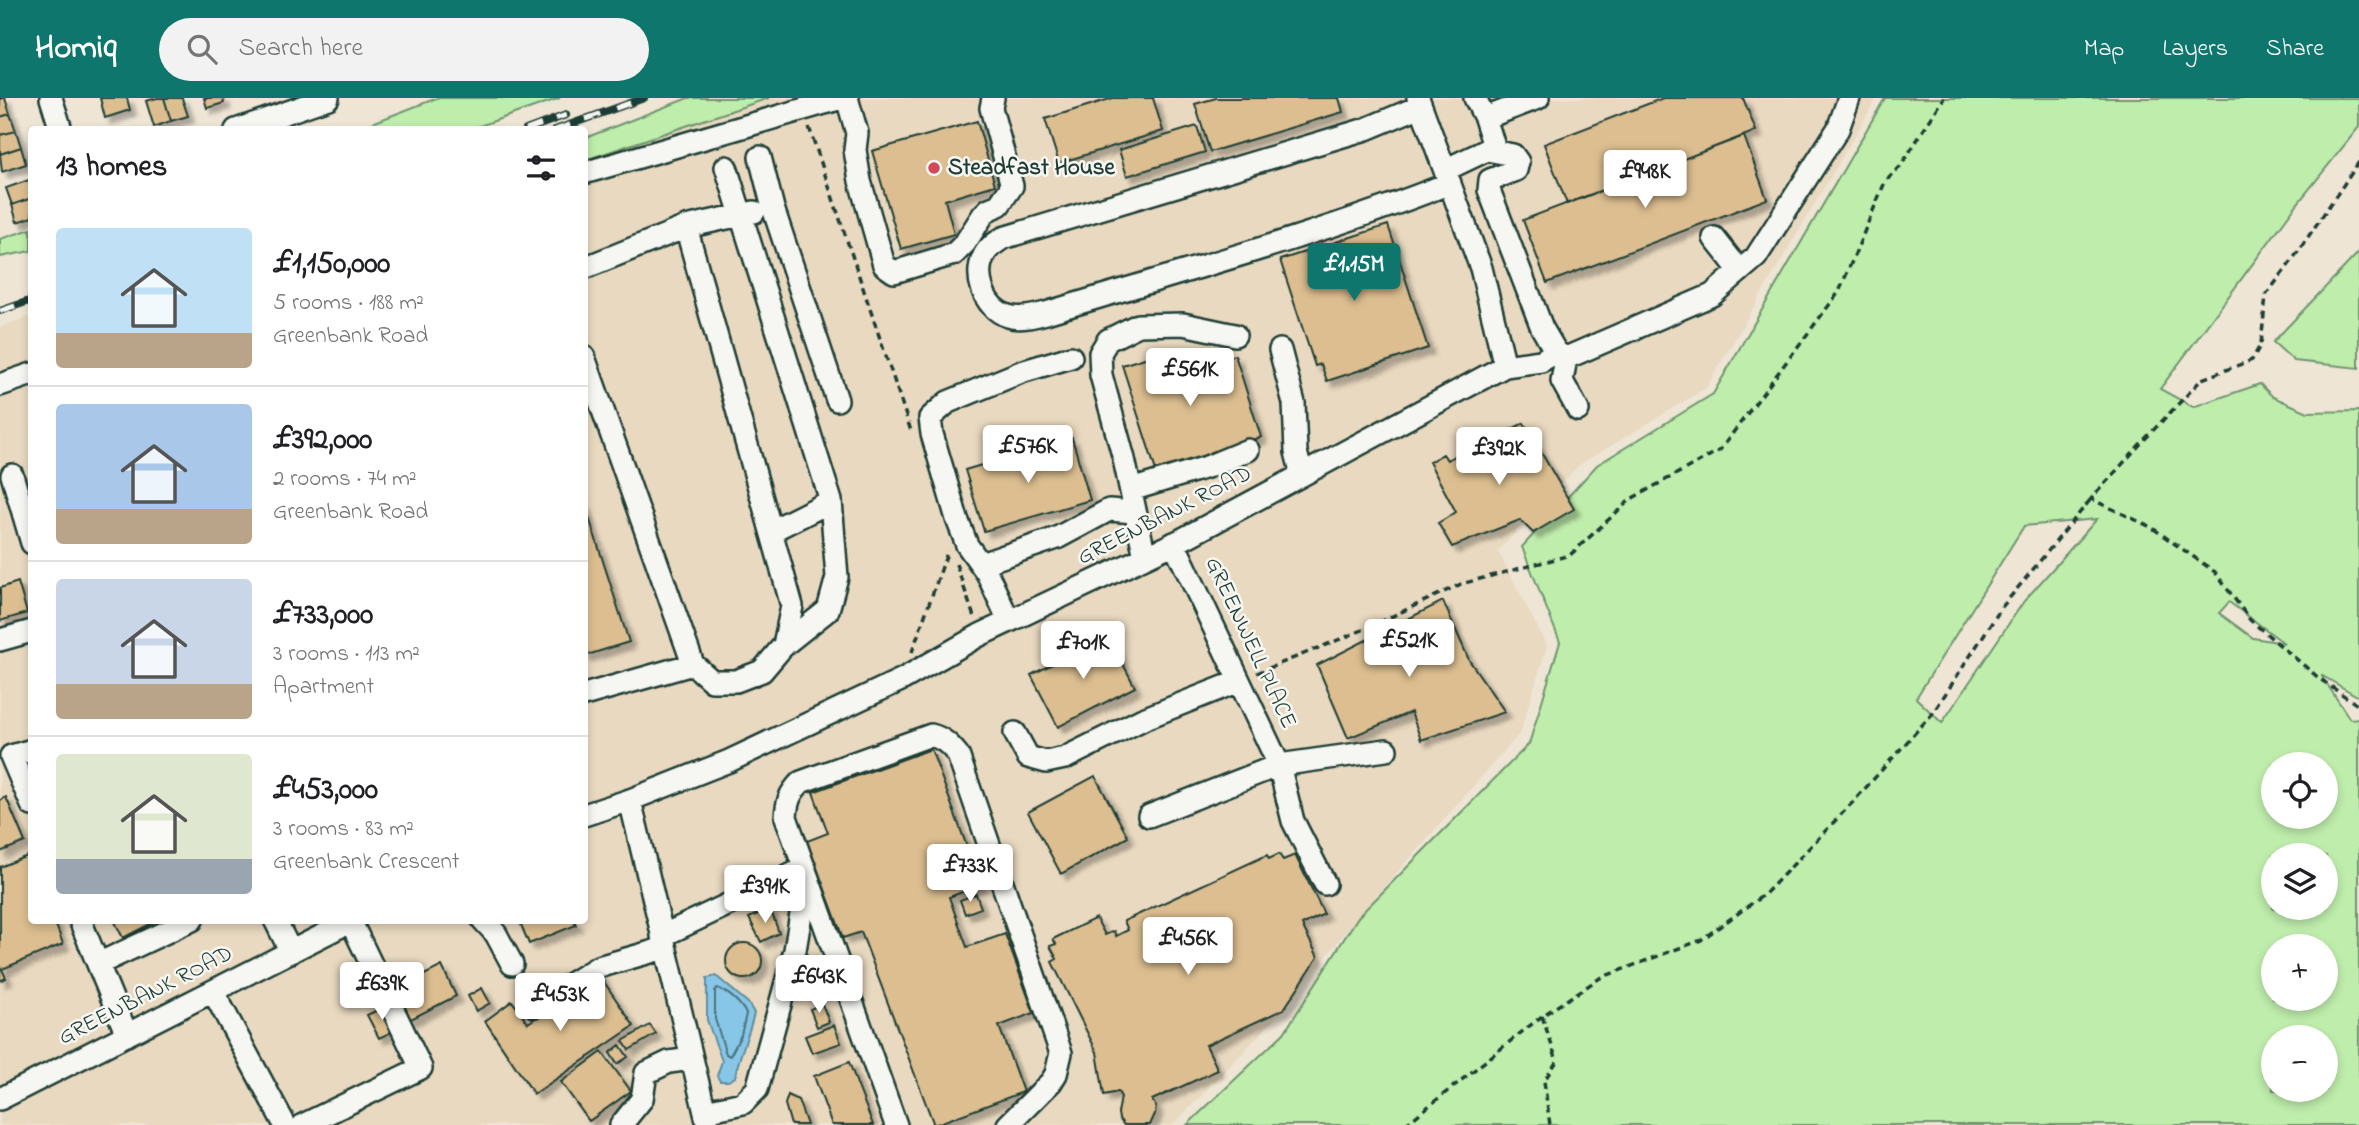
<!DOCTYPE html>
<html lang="en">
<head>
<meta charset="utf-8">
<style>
  :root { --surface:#fff; --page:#f2f2f2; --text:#202124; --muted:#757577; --line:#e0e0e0; --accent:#0f766e }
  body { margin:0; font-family:"Indie Flower",sans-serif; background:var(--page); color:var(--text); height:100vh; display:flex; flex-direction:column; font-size:26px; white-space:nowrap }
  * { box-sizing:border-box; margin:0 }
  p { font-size:23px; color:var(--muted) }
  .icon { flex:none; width:38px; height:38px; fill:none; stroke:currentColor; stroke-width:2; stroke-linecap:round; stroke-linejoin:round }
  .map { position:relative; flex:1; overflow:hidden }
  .sheet { position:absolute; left:28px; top:28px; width:560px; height:798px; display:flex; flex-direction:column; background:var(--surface); border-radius:7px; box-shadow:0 4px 10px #0003 }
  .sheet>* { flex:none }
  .controls { position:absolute; left:2261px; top:654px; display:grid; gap:14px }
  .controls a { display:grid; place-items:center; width:77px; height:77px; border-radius:50%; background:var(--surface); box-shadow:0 4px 10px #0003; font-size:35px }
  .price { position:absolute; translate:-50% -60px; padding:0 16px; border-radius:7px; background:#fff; color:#222; font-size:23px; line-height:46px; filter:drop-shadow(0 2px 4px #0008) }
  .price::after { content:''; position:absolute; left:50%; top:42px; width:21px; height:16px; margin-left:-10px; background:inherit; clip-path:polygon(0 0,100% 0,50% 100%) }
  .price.selected { background:var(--accent); color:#fff }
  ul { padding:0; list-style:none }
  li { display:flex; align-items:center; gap:21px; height:175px; padding:0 28px }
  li+li { border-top:2px solid var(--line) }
  li span { display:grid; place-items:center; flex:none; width:196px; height:140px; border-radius:7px; color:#555 }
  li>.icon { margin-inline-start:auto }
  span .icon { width:84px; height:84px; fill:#fffc; stroke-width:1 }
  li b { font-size:30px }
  h2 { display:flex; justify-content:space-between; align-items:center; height:84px; padding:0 28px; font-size:30px }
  header { display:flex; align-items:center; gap:42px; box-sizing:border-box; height:98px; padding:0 35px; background:var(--accent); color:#fff }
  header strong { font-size:33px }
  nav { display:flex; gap:38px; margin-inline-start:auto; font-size:24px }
  .search { width:490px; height:63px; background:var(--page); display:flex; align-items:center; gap:18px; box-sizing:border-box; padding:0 24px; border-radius:38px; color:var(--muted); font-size:26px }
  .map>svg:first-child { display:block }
</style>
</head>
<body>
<header>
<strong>Homiq</strong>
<div class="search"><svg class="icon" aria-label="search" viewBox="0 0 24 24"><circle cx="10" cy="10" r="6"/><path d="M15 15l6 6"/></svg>Search here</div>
<nav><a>Map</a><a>Layers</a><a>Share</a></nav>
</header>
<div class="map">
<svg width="2359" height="1027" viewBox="0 0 2359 1027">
  <defs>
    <filter id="shadow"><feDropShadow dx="6" dy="6" stdDeviation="2" flood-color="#0004"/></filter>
  </defs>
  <rect width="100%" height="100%" fill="#eee5d5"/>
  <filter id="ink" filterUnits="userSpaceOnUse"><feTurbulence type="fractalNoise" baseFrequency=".0143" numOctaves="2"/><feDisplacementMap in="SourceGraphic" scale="14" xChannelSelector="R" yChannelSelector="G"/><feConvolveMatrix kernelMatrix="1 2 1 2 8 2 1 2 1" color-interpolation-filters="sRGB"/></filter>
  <g filter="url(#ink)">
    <path fill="#e9d9c0" d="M 769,0 L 1877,0 L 1706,290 L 1579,367 L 1498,453 L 1547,548 L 1520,635 L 1358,819 L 1284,911 L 1173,1027 L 0,1027 L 0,229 L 31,218 L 32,822 L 584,822 L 585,62 Z"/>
    <path fill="#bfedac" stroke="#6f9570" stroke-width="2" fill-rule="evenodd" d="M 437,0 L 560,0 L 471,31 L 357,31 Z
      M 688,0 L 769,0 L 585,62 L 585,40 Z
      M 1885,0 L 2359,0 L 2359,29 L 2294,110 L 2160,291 L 2193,309 L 2260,286 L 2273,299 L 2308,314 L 2359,313 L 2359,599 L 2321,577 L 2350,621 L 2359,620 L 2359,1027 L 1187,1027 L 1284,935 L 1358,819 L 1529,646 L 1560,544 L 1522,449 L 1597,367 L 1713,296 ZM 2097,421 L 2024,503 L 1942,625 L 1916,600 L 2024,428 ZM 2229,504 L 2284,545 L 2253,540 L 2219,515 ZM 2273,667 L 2326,667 L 2326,719 L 2273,719 ZM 2273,758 L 2326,758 L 2326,810 L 2273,810 ZM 2273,849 L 2326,849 L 2326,901 L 2273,901 ZM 2273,940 L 2326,940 L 2326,992 L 2273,992 Z
      M 31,131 L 31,153 L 0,159 L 0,141 Z
      M 2359,154 L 2359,270 L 2294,263 L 2273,244 Z"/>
    <path fill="#88c6e8" stroke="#5e8fa0" stroke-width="2" d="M 716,878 L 748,905 L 754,915 C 749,938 739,956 735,979 L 728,983 L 720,983 L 717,978 L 722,963 L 707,922 L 707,880 Z"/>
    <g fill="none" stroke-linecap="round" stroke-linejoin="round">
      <path stroke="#49747c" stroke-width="2" d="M 717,890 C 728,894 741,905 746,916 L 741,937 L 730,958 L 726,956 L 715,921 L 715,893 Z"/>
    </g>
    <path fill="#dcbe90" stroke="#1f3d34" stroke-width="2" filter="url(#shadow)" d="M 0,0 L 5,0 L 10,16 L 0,19 Z
      M 100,0 L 127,0 L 130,12 L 105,20 Z
      M 157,0 L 164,0 L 171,23 L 154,29 L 146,3 Z
      M 164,0 L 182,0 L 188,18 L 171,23 Z
      M 204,0 L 223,0 L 224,5 L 207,10 Z
      M 1113,0 L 1153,0 L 1163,33 L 1059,65 L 1045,21 Z
      M 1216,0 L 1339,0 L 1343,14 L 1210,54 L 1195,6 Z
      M 1663,0 L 1743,0 L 1756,33 L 1567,106 L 1544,46 Z
      M 10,16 L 16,33 L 0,37 L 0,19 Z
      M 977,23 L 995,87 L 945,102 L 954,136 L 901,151 L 872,53 Z
      M 1197,28 L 1205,54 L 1127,78 L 1119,52 Z
      M 16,33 L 21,49 L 0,56 L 0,37 Z
      M 1744,38 L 1767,101 L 1547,185 L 1523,122 Z
      M 21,49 L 26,66 L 2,74 L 0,56 Z
      M 32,81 L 32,100 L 12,107 L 6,90 Z
      M 32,100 L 32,119 L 17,124 L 12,107 Z
      M 1388,127 L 1428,250 L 1327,283 L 1321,266 L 1315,268 L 1280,162 Z
      M 1174,251 L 1181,275 L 1235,257 L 1261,339 L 1156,373 L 1122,267 Z
      M 1524,325 L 1574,411 L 1533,435 L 1520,422 L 1452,449 L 1438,425 L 1456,414 L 1429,364 L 1443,356 L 1447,362 Z
      M 1072,340 L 1090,402 L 984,433 L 965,372 Z
      M 584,404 L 629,544 L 584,558 Z
      M 18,484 L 27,515 L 0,523 L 0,490 Z
      M 1443,503 L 1469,562 L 1505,614 L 1421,642 L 1411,614 L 1348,640 L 1317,567 Z
      M 1108,537 L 1135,589 L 1058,629 L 1031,577 Z
      M 931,651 L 981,787 L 949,799 L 967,849 L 1005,836 L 1034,915 L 999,928 L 1023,994 L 934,1027 L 861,834 L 843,840 L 807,743 L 828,735 L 813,694 Z
      M 1095,678 L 1128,739 L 1061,776 L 1028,714 Z
      M 6,699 L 25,744 L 0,754 L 0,702 Z
      M 1279,756 L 1283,762 L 1295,757 L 1324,816 L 1302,827 L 1318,859 L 1284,911 L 1206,947 L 1218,972 L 1152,1002 L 1156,1009 L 1155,1016 L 1150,1027 L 1124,1027 L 1119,1021 L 1118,1015 L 1121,999 L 1118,994 L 1104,997 L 1097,954 L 1052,864 L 1057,861 L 1050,848 L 1056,846 L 1053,841 L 1096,820 L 1105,837 L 1114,833 L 1116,838 L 1128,832 L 1124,823 L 1267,757 L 1269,761 Z
      M 27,758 L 32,769 L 32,822 L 54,822 L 63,846 L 2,871 L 6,880 L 0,883 L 0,769 Z
      M 976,796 L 981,810 L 965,816 L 960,802 Z
      M 770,810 L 779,835 L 761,844 L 749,820 Z
      M 114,822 L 158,822 L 123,840 Z
      M 519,822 L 574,822 L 576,827 L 529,846 Z
      M726 863a18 18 0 1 1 36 0a18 18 0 1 1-36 0Z
      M 442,868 L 456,898 L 409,922 L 394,892 Z
      M 600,878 L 634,928 L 534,996 L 485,923 L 512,903 L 528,925 Z
      M 482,890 L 490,905 L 476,913 L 468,898 Z
      M 822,906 L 829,924 L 817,929 L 810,911 Z
      M 386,908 L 398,931 L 379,940 L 367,917 Z
      M 650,927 L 656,936 L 629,952 L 623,943 Z
      M 834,927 L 841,945 L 812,955 L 805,938 Z
      M 620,947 L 628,959 L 617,966 L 610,955 Z
      M 602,954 L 631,993 L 589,1023 L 561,984 Z
      M 849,964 L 857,986 L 873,1027 L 832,1027 L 814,978 Z
      M 788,997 L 798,1002 L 807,1027 L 791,1027 L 785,1006 Z"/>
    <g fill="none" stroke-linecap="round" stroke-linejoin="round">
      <defs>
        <path id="minor" d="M 51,0 L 61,32
          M 847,0 L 857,35 L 855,52 L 860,83 L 884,167 L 894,174 L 954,156 L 965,145 L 983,117 L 989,111 L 999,107 L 1012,88 L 991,10 L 993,0
          M 1475,0 L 1485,20 L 1538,0
          M 1421,8 L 1366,31 L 1003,140 C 997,144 990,148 986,154 C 972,175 983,210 1008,218 C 1020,222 1035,218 1046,215 C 1181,174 1319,137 1450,85
          M 236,32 L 328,0
          M 1487,52 L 1513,57 L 1518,64 L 1516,72 L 1490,82 L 1489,92 L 1542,230 L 1556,254 L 1566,260 L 1712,197 L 1756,159 L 1838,31 L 1849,0
          M 760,59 L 773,110 L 837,302
          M 726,69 L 831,403 L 837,479 L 828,512 L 784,547
          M 1445,72 L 1487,52 L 1493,45 L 1485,20
          M 584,75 L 842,0
          M 1714,140 L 1740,173
          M 584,170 L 686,129 L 754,114
          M 1280,252 L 1294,305 L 1296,354 L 1302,377
          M 584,259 L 693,566 L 712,583 L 736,583 L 762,573 L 784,547 L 792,508 L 686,129
          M 1566,260 L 1562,283 L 1578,312
          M 1505,268 L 1541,263 L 1556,254
          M 0,287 L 32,276
          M 12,377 L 32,445
          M 1131,392 L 1207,369 L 1248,352
          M 771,433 L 831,403
          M 1174,445 L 1279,667 L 1293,723 L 1325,786
          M 1145,459 L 1124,361 L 1101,277 L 1100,255 L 1108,242 L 1138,227 L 1183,226 L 1235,237
          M 981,466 L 1057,440 L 1109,412 L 1135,414
          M 1009,523 L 987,475 L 967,447 L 957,421 L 932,336 L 930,320 L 948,304 L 1021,274 L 1071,259
          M 0,542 L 32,533
          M 584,597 L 693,566
          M 1015,635 L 1028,659 L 1046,664 L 1065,660 L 1143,621 L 1239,583
          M 32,652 L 11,658 L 32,707
          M 630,702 L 708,1027
          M 584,717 L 630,702 L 729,663 L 903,581 L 980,537 L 1181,442 L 1505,268 L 1481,170 L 1418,0
          M 1149,718 L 1279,667 L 1386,652
          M 80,822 L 127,937
          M 275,822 L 291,854
          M 483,822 L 496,836 L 512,866
          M 662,838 L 805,770
          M 98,866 L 192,822
          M 213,893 L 285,1027
          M 535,908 L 598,869 L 665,850
          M 0,1001 L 353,822
          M 705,1013 L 743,1005 L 757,991 L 795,852 L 807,779
          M 303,1027 L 421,970 L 351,824
          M 621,1027 L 642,1001 L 646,975 L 669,964 L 692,961
          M 896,1027 L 786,719 C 787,703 790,695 801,684 L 931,637 C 943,640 950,647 958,657 L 1061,955 L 1056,976 L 1051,984 L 1008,1027"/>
      </defs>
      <use href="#minor" stroke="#1f3d34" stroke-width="26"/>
      <path stroke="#1f3d34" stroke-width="3.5" stroke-dasharray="7 5" stroke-linecap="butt" d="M 809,29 L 911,333
        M 2359,64 L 2291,164 L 2266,197 L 2261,246 L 2252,262 L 2202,281 L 2144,342 L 2091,401 L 2151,429 L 2215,474 L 2250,522 L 2320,581 L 2359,608
        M 956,466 L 974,519
        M 912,554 L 948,452
        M 1257,575 L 1365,531 L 1461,486 L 1570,457 L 1631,401 L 1720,352 L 1839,194 L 1885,84 L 1900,69 L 1944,0
        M 1542,918 L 1557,963 L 1544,983 L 1550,1027
        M 1405,1027 L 1542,918 L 1600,880 L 1701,842 L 1765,796 L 1853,704 L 1933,615 L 2002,509 L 2091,401"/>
      <use href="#minor" stroke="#f6f6f2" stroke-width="21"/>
      <defs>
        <path id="rail" d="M 526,32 L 566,17
          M 555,32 L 644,0
          M 0,213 L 32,202"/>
      </defs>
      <use href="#rail" stroke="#1f3d34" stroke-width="8"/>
      <use href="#rail" stroke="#f6f6f2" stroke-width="5" stroke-dasharray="16" stroke-linecap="butt"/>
    </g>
  </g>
  <circle fill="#d1495b" stroke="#f6f6f2" stroke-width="2.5" cx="934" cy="70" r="7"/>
  <g text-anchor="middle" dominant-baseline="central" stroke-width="5" stroke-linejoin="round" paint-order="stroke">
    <g font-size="23" font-weight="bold" fill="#1f3d34" stroke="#f6f6f2" text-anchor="start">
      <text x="948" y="70">Steadfast House</text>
    </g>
    <g font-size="23" fill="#1f3d34" stroke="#f6f6f2">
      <text transform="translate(1165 418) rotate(-27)">GREENBANK ROAD</text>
      <text transform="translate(1250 545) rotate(65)">GREENWELL PLACE</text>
      <text transform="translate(146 898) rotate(-27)">GREENBANK ROAD</text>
    </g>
  </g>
</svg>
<div class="controls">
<a><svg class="icon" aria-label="locate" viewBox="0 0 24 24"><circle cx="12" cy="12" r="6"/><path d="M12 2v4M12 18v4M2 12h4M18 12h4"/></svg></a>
<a><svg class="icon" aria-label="layers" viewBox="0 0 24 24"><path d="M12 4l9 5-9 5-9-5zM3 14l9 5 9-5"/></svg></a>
<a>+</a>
<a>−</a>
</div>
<b class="price" style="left:1645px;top:112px">£948K</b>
<b class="price selected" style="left:1354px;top:205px">£1.15M</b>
<b class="price" style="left:1190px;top:310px">£561K</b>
<b class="price" style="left:1028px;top:387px">£576K</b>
<b class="price" style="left:1499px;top:389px">£392K</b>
<b class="price" style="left:1409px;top:581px">£521K</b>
<b class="price" style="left:1083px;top:583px">£701K</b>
<b class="price" style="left:970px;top:806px">£733K</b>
<b class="price" style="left:765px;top:827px">£391K</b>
<b class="price" style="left:1188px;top:879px">£456K</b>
<b class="price" style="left:819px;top:917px">£643K</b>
<b class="price" style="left:382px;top:924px">£639K</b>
<b class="price" style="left:560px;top:935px">£453K</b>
<section class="sheet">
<h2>13 homes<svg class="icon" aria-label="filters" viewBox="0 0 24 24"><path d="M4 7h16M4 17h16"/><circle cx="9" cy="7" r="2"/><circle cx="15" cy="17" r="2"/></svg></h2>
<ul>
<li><span style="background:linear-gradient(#bfe0f5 75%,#b9a48a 0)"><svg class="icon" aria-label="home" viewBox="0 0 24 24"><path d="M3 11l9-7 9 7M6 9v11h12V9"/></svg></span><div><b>£1,150,000</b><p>5 rooms · 188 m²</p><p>Greenbank Road</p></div></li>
<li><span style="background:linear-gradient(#a9c7e8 75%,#b9a48a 0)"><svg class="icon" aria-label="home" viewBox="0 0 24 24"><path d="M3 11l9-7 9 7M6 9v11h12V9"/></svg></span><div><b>£392,000</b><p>2 rooms · 74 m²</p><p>Greenbank Road</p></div></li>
<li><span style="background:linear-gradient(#c9d6e8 75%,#b9a48a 0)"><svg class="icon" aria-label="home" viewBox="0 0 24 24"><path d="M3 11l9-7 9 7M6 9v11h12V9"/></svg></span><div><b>£733,000</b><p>3 rooms · 113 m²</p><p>Apartment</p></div></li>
<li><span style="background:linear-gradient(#dfe7d0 75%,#9aa5b1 0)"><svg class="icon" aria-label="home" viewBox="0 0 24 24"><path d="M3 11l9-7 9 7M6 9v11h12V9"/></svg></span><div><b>£453,000</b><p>3 rooms · 83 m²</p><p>Greenbank Crescent</p></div></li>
</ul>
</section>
</div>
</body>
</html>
